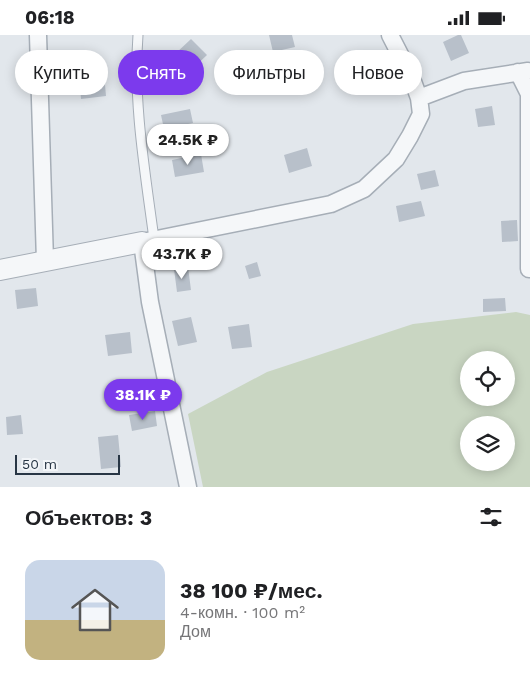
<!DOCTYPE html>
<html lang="ru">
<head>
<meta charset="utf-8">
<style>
  :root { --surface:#fff; --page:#f6f6f6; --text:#202124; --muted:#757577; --accent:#7c3aed }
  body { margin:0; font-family:"Work Sans",sans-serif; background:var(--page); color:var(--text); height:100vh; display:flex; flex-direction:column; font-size:19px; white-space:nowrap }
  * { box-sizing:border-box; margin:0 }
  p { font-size:16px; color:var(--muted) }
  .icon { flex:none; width:28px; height:28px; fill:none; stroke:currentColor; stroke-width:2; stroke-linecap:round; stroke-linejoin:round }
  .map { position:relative; height:452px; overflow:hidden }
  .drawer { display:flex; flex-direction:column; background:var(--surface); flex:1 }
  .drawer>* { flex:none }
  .hud { position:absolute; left:15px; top:15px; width:500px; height:45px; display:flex; gap:10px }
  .buttons { position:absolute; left:460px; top:316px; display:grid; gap:10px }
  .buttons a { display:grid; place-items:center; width:55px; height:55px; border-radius:50%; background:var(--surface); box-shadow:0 2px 12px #0003; font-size:25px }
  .scale { position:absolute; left:15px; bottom:12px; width:105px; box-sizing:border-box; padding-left:5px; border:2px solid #283645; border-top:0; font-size:14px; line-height:18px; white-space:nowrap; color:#283645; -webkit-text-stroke:4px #f2f5f8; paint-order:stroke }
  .price { position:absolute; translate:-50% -42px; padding:0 11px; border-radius:18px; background:#fff; color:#222; font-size:16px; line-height:32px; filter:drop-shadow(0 1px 2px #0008) }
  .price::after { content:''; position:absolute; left:50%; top:30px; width:15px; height:11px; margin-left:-8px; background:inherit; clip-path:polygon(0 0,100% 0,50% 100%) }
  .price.on { background:var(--accent); color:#fff }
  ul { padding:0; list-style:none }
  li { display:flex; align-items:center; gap:15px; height:125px; padding:0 25px }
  li span { display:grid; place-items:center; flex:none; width:140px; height:100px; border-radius:15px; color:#555 }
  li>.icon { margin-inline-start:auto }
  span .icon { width:60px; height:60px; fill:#fffc; stroke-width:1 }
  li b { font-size:21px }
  h2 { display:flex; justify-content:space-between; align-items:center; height:60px; padding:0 25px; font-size:21px }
  .pill { padding:0 18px; border-radius:22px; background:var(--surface); box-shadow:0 2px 12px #0003; font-size:18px; line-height:45px }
  .pill.on { background:var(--accent); color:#fff }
  .status { display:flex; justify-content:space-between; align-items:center; height:35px; padding:0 25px; background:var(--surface); direction:ltr }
  .status svg { height:14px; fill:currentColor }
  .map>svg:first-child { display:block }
</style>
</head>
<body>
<div class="status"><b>06:18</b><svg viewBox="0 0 49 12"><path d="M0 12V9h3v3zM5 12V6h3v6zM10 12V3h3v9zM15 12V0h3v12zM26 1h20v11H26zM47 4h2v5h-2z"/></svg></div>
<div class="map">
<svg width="530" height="452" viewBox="0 0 530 452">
  <rect width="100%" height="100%" fill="#e2e7ec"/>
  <path fill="#c9d6c2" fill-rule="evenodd" d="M 516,277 L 530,280 L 530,452 L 203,452 L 188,379 L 267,337 L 413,289 ZM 469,325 L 506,325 L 506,362 L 469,362 ZM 469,390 L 506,390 L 506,428 L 469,428 Z"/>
  <path fill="#b8c0ca" d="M 269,0 L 292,0 L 295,12 L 273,17 Z
    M 458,0 L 461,0 L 469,18 L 451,26 L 443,7 Z
    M 191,4 L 207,20 L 190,36 L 174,20 Z
    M 379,18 L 386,34 L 365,44 L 358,28 Z
    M 104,38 L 106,61 L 81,64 L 79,40 Z
    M 492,71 L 495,90 L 478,92 L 475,74 Z
    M 190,74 L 193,88 L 164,94 L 161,80 Z
    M 307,113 L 312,131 L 289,138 L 284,120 Z
    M 201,119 L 204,137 L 175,142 L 172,125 Z
    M 435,135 L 439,151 L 421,155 L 417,139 Z
    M 421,166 L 425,181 L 399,187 L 396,171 Z
    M 517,185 L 518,206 L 502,207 L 501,186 Z
    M 257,227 L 261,241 L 249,244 L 245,231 Z
    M 188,232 L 191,255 L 177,257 L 174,234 Z
    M 36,253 L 38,271 L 17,274 L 15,255 Z
    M 505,263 L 506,276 L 483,277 L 483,264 Z
    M 191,282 L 197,307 L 178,311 L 172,286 Z
    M 249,289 L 252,312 L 232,314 L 228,292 Z
    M 130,297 L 132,318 L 108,321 L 105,300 Z
    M 155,376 L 157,391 L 132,396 L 129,380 Z
    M 21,380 L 23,399 L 7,400 L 6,382 Z
    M 118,400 L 121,432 L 101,434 L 98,402 Z"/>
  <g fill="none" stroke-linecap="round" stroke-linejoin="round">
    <defs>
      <path id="service" d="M 138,0 C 133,68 145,136 154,204"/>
      <path id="minor" d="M 38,0 L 45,226
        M 518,37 L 529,59 L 529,234
        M 419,63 L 464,46 L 528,36
        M 188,452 L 150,267 L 142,207 L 331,169 L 364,154 L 396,124 L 410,101 L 421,79 L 419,63 L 411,41 L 390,0"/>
      <path id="tertiary" d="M 0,235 L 142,207"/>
    </defs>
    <use href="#service" stroke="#a6aeb7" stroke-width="11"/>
    <use href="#minor" stroke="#a6aeb7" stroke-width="19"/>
    <use href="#tertiary" stroke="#a6aeb7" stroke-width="22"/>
    <use href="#service" stroke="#f5f7f9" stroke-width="9"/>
    <use href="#minor" stroke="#f5f7f9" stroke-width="16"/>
    <use href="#tertiary" stroke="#f5f7f9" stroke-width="20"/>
  </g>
</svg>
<div class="buttons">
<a><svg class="icon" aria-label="locate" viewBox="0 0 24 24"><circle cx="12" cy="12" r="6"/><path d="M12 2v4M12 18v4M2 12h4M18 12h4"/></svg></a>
<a><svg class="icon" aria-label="layers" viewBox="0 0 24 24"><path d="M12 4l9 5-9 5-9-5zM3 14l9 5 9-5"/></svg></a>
</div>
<div class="scale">50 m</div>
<b class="price" style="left:188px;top:131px">24.5K ₽</b>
<b class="price" style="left:182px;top:245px">43.7K ₽</b>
<b class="price on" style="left:143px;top:386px">38.1K ₽</b>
<div class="hud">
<a class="pill">Купить</a>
<a class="pill on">Снять</a>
<a class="pill">Фильтры</a>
<a class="pill">Новое</a>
</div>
</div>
<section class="drawer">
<h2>Объектов: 3<svg class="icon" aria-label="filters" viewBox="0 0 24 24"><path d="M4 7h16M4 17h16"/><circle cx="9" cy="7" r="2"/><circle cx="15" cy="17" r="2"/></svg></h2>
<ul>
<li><span style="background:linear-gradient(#c9d6e8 60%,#c2b280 0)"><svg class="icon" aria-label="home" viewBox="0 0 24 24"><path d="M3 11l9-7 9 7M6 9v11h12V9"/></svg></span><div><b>38 100 ₽/мес.</b><p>4-комн. · 100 m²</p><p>Дом</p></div></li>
</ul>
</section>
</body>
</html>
